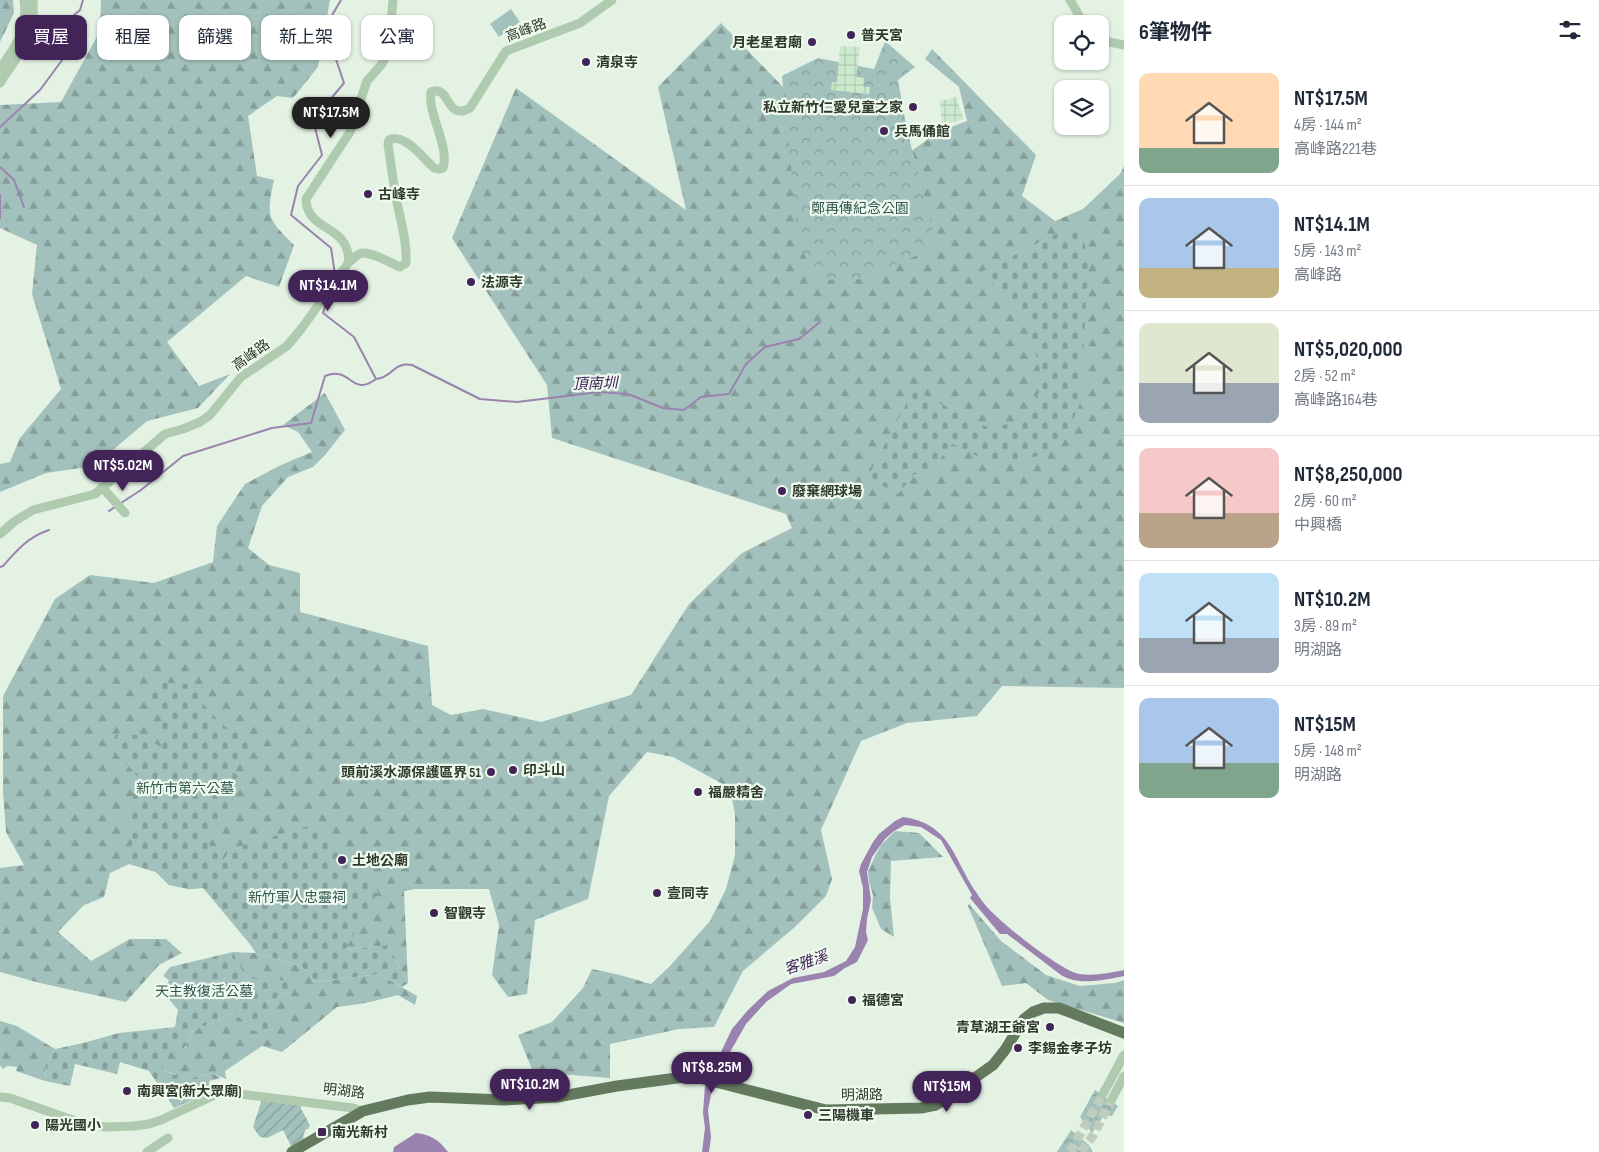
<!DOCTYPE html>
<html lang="zh-TW">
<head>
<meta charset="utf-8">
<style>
  :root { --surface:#fff; --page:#f6f6f7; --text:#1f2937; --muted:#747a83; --line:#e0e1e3; --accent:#422459 }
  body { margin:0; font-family:"Sofia Sans Condensed","Noto Sans TC",sans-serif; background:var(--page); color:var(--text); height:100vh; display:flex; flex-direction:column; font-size:19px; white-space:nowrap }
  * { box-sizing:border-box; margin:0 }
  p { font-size:16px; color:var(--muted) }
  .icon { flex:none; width:28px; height:28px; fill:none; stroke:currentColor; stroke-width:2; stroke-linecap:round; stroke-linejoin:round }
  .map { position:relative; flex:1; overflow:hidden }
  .side { display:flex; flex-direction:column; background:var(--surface); width:475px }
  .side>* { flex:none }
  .banner { position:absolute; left:15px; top:15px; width:475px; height:45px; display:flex; gap:10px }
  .buttons { position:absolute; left:1054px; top:15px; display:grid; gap:10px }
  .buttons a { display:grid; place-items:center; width:55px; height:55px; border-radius:10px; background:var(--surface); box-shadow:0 1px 4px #0004; font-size:25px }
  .price { position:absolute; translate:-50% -42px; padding:0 11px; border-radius:18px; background:var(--accent); color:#fff; font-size:16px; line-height:32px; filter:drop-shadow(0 1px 2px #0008) }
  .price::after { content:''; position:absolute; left:50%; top:30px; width:15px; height:11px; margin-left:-8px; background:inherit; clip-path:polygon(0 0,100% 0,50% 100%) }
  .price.on { background:#222; color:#fff }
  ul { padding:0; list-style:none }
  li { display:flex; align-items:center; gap:15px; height:125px; padding:0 15px }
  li+li { border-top:1px solid var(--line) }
  li span { display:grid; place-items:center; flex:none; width:140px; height:100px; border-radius:10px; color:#555 }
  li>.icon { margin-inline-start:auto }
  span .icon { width:60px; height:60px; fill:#fffc; stroke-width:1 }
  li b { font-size:21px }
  h2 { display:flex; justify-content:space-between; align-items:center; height:60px; padding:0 15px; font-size:21px }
  .tag { padding:0 18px; border-radius:10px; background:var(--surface); box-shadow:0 1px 4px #0004; font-size:18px; line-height:45px }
  .tag.on { background:var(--accent); color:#fff }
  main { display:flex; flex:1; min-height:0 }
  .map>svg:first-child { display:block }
</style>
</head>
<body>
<main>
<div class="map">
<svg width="1124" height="1152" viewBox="0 0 1124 1152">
  <defs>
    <pattern id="forest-firs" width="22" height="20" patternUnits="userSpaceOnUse" patternTransform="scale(1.25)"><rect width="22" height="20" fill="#a3c1bc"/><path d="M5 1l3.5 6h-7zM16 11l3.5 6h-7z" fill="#859e99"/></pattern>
    <pattern id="cemetery-stones" width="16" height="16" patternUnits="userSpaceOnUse" patternTransform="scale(1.25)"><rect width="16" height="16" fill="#a3c1bc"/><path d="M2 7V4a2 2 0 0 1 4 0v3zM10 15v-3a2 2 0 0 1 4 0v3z" fill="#859e99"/></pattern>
    <pattern id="park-crowns" width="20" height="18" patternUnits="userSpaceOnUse" patternTransform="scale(1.25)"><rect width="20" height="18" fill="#a3c1bc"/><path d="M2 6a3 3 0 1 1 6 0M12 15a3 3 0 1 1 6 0" fill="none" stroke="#859e99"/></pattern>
    <pattern id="garden-furrows" width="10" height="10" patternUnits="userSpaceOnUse" patternTransform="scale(1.25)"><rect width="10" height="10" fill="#a3c1bc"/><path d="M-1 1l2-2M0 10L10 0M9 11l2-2" fill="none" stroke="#859e99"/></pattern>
    <pattern id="plaza-grid" width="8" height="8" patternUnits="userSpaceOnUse" patternTransform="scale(1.25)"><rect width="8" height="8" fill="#cbe9cd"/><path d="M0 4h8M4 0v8" fill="none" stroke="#afc9b0"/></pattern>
  </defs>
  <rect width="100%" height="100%" fill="#e3f2e3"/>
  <path fill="url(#forest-firs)" d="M 0,0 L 13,0 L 14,13 L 0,42 Z
    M 101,0 L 330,0 L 318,67 L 293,98 L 277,96 L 248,116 L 257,176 L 274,180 C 266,217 267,218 294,245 L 279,287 L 246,276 L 167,342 L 199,386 L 230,374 L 198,408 L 147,421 L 94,466 L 46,473 L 0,492 L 0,464 L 10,462 L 20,438 L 61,389 L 32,294 L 37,245 L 0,228 L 0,105 L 61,102 L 100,31 Z
    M 721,23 L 872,179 L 938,132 L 967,121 L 959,87 L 925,59 L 932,49 L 1036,155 L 1022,196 L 1055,221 L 1083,209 L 1120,174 L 1124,166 L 1124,688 L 1002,686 L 977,716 L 907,723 L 861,741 L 821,830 L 832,879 L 826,896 L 796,926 L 743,971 L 714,1027 L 679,1029 L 610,1044 L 610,1078 L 533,1072 L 518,1035 L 552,1022 L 583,988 L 592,969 L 620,975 L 651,984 L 670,966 L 710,921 L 726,889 L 735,855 L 735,814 L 730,788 L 673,757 L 647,752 L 609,796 L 588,899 L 535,920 L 527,994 L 508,997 L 492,975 L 499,925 L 489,889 L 416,889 L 404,891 L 408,983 L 388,945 L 345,950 L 202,888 L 189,889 L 169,885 L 156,872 L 129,864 L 110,873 L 104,897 L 84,905 L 58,932 L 91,961 L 130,939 L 166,939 L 182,953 L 159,965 L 126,1002 L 40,983 L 0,972 L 0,868 L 24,865 L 6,832 L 3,792 L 3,696 L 55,599 L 90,575 L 154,583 L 213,562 L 217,526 L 245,484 L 281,465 L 312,452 L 298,432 L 283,425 L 325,393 L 345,430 L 325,455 L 313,467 L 288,477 L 262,506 L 248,548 L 269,565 L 300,573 L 300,612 L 428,646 L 432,705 L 451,715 L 483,709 L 541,722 L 631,695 L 689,604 L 742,553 L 792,528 L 786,514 L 552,438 L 547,385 L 452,238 L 516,88 L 686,210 L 658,87 Z
    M 895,831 L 919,833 L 943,857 L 891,861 L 890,898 L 894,937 L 881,929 L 872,908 L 873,895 L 869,882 L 868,872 L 875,856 L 882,844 Z
    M 969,904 L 1001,941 L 1046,975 L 1080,986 L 1115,983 L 1124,980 L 1124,1023 L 1048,1000 L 1026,983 L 1002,986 L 968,906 Z
    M 233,952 L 256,953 L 301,966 L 316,982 L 379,974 L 417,996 L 415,1005 L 398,995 L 366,1003 L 337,1007 L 282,1052 L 262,1046 L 225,1071 L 226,1079 L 212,1073 L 187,1079 L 163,1070 L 163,1051 L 185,1048 L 191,1032 L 234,1012 L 254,1031 L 266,1002 L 290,992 L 245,977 Z
    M 0,1021 L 17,1026 L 55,1049 L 46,1064 L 45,1081 L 16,1071 L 17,1067 L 7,1066 L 3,1069 L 0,1065 Z"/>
  <path fill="url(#cemetery-stones)" d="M 1081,221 L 1088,264 L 1081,401 L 1061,448 L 1016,463 L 983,459 L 951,443 L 931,473 L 914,474 L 899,493 L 867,479 L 891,432 L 914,390 L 991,429 L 1026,418 L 1043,384 L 1029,325 L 983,271 Z
    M 155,682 L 203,685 L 200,701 L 228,730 L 243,730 L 252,746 L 228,768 L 238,776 L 231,789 L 235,807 L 202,837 L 223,860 L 231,849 L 318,823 L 378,892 L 345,950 L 388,945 L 408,983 L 402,987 L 379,974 L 316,982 L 301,966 L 256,953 L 249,943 L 203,888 L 189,889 L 169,885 L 156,872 L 129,864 L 133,838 L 125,817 L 139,778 L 123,760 L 109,750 L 117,733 L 136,735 L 162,747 L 160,724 L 171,714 L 147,700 Z
    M 233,952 L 245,977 L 288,981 L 290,992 L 266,1002 L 276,1032 L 254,1031 L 234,1012 L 191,1032 C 183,1052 186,1053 163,1052 L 163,1070 L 175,1075 L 184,1071 L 187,1079 L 212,1073 L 221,1078 L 209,1081 L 211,1092 L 174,1108 L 149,1071 L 120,1062 L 117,1074 L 75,1064 L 70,1086 L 45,1081 L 46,1064 L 55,1049 L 83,1043 L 119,1033 L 175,1027 L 178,1010 L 163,992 L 169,980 L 163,976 L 170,967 Z"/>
  <path fill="url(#park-crowns)" d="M 885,41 L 915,67 L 898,80 L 907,130 L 937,246 L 865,279 L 812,280 L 797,229 L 782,76 L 818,58 L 874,69 Z
    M 1095,1090 L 1118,1106 L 1112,1116 L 1104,1115 L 1092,1133 L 1080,1117 Z
    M 1071,1130 L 1089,1145 L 1093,1152 L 1057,1152 Z"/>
  <path fill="url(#garden-furrows)" d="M 262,1099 L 301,1104 L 301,1109 L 310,1125 L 308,1129 L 306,1129 L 303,1136 L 304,1139 L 291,1146 L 283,1130 L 267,1138 L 260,1137 L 253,1127 Z"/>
  <path fill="#a3c1bc" d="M 511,9 L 520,22 L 499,37 L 490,24 Z
    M 790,476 L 799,492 L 774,506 L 766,490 Z"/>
  <path fill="url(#plaza-grid)" d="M 840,46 L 860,47 L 856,77 L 864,78 L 863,86 L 870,87 L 869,94 L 831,90 L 832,82 L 837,82 Z
    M 956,97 L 964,119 L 942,125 L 940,101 Z"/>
  <path fill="#9a83ae" d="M 903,817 C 951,824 953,858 976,892 C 981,900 988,909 995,915 C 1009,929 1062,971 1079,974 C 1094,976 1109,973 1124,970 L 1124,976 C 1104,980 1079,986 1061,975 L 1007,934 L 1000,934 L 970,898 L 972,895 L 941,840 L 921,827 L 905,825 L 894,831 L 885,839 L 872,857 L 867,872 L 871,900 L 867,919 L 866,932 L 868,940 L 857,962 L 845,968 L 834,976 L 791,984 L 766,1002 L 746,1024 L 721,1068 L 711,1095 L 708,1110 L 711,1137 L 709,1152 L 702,1152 L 705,1128 L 703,1113 L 705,1085 L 732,1029 L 748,1010 L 768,991 L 793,978 L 824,972 L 846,961 L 855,947 L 863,909 L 863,888 L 859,871 L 861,864 L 873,842 L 879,834 L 895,821 Z
    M 416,1133 C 431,1135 438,1139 448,1152 L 393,1152 L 394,1147 Z"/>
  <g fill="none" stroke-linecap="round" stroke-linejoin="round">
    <path stroke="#9a83ae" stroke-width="2" d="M 0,127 L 40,90 L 74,44 L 75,34 L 72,23 L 73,16 L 80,10 L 83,0
      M 0,167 L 14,180 L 24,207
      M 0,195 L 0,218
      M 335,274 L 331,248 L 291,215 L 298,186 L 322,155 L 313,120 L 344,83 L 325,27 L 341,0
      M 376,379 C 394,377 392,362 412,365 L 480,399 L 517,402 L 599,392 L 628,394 L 663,408 L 684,410 L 701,397 L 729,394 L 746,364 L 765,347 L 799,339 L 820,322
      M 121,503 L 141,490 L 183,456 L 272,428 L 311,423 L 325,376 C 351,365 351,398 376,379 L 354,337 L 323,313 L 327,299
      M 109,511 L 115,507
      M 0,567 L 3,566 C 17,550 28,537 49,530"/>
    <path stroke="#bfcdbe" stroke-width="9" stroke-dasharray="9 4.5" stroke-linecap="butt" d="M 1070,1152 L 1103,1094
      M 1081,1152 L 1094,1134 L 1112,1099"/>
    <path stroke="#b0caaf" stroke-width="9" d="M 1070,0 L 1084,24
      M 1100,40 L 1124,45
      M 0,69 C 17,42 28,34 24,0
      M 0,83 C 19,53 36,38 33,0
      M 349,262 C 348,258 349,253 347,250 C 341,226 306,228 306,199 L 350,132 L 367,81 L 382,64 L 389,49 L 393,0
      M 102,487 L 125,513
      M 0,534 L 15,521 L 33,510 L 95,494 L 165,434 L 183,429 L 200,422 L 210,415 L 241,377 L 287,346 L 302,328 L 349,262 C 353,259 357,254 362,253 C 372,252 391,263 400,267 L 406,263 C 407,242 401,222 397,202 C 393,183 391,163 388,144 L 389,140 C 404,132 424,159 434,168 L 438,169 L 443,168 C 450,146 427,113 431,92 C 451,84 445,122 470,108 L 506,51 L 580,23 L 612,0
      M 1103,1094 L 1124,1055
      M 0,1097 L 10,1098 L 84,1124 L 106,1127 L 134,1126 L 149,1124 L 161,1120 L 217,1094 L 232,1093 L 353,1108 L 363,1111
      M 1112,1099 L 1124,1076
      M 147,1152 L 168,1138"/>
    <path stroke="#647a5f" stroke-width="11" d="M 292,1152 L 363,1111 L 408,1100 L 430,1097 L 504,1100 L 557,1097 L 617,1086 L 692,1076 L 826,1110 L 921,1108 L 936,1105 L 993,1065 L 1005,1050 L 1024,1019 L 1033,1012 L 1044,1008 L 1059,1008 L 1124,1033"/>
  </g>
  <g fill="#422459" stroke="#effaef" stroke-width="2">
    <circle cx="851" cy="35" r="5"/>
    <circle cx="812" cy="42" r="5"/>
    <circle cx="586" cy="62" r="5"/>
    <circle cx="913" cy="107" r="5"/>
    <circle cx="884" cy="131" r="5"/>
    <circle cx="368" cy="194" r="5"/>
    <circle cx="471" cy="282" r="5"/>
    <circle cx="782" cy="491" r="5"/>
    <circle cx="513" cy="770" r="5"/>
    <circle cx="491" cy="772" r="5"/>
    <circle cx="698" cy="792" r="5"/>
    <circle cx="342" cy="860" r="5"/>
    <circle cx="657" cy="893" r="5"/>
    <circle cx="434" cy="913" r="5"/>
    <circle cx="852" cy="1000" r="5"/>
    <circle cx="1050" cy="1027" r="5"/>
    <circle cx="1018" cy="1048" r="5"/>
    <circle cx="127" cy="1091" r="5"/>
    <circle cx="808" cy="1115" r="5"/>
    <circle cx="35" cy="1125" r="5"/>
    <rect x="317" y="1127" width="10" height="10" rx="2.5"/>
  </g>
  <g text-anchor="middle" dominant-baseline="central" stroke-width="4.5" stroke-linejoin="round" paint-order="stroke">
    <g font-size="14" fill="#2f3a2c" stroke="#effaef">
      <text transform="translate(526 30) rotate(-21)">高峰路</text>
      <text transform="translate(251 355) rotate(-36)">高峰路</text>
      <text transform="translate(344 1091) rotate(7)">明湖路</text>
      <text transform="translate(862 1095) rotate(-1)">明湖路</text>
    </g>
    <g font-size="14" font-weight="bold" fill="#2f3a2c" stroke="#effaef" text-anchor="start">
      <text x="861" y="35">普天宮</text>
      <text x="802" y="42" text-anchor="end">月老星君廟</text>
      <text x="596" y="62">清泉寺</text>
      <text x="903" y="107" text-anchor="end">私立新竹仁愛兒童之家</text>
      <text x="894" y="131">兵馬俑館</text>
      <text x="378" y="194">古峰寺</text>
      <text x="481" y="282">法源寺</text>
      <text x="792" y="491">廢棄網球場</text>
      <text x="523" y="770">印斗山</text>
      <text x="481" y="772" text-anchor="end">頭前溪水源保護區界 51</text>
      <text x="708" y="792">福嚴精舍</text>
      <text x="352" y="860">土地公廟</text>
      <text x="667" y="893">壹同寺</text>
      <text x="444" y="913">智觀寺</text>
      <text x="862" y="1000">福德宮</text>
      <text x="1040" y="1027" text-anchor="end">青草湖王爺宮</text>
      <text x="1028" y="1048">李錫金孝子坊</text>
      <text x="137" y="1091">南興宮(新大眾廟)</text>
      <text x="818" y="1115">三陽機車</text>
      <text x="45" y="1125">陽光國小</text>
      <text x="332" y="1132">南光新村</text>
    </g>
    <g font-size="14" fill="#325651" stroke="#effaef">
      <text x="860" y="208">鄭再傳紀念公園</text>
      <text x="185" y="788">新竹市第六公墓</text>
      <text x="297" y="897">新竹軍人忠靈祠</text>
      <text x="204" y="991">天主教復活公墓</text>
    </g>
    <g font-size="15" font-style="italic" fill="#422459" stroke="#effaef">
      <text transform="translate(595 384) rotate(-2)">頂南圳</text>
      <text transform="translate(806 963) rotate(-19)">客雅溪</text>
    </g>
  </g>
</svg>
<div class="buttons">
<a><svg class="icon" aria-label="locate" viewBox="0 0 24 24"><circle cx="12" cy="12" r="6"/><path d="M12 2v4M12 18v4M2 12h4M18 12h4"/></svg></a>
<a><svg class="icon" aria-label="layers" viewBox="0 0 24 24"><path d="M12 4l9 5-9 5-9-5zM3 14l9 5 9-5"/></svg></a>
</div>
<b class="price on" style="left:331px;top:139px">NT$17.5M</b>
<b class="price" style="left:328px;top:312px">NT$14.1M</b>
<b class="price" style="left:123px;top:492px">NT$5.02M</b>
<b class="price" style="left:712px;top:1094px">NT$8.25M</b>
<b class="price" style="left:530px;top:1111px">NT$10.2M</b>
<b class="price" style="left:947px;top:1113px">NT$15M</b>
<div class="banner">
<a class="tag on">買屋</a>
<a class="tag">租屋</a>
<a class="tag">篩選</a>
<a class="tag">新上架</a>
<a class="tag">公寓</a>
</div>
</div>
<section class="side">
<h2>6筆物件<svg class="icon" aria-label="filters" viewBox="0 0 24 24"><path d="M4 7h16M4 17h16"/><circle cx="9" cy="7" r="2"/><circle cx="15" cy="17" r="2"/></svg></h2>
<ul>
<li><span style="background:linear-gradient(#ffd9b3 75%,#7fa58c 0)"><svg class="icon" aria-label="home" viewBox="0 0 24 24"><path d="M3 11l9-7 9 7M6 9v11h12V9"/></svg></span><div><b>NT$17.5M</b><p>4房 · 144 m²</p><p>高峰路221巷</p></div></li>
<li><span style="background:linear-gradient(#a9c7e8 70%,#c2b280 0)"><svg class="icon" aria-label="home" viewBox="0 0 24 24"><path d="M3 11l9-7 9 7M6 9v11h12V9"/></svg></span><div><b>NT$14.1M</b><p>5房 · 143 m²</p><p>高峰路</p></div></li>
<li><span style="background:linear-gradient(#dfe7d0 60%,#9aa5b1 0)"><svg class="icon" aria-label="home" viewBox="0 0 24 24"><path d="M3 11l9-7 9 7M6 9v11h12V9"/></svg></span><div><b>NT$5,020,000</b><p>2房 · 52 m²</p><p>高峰路164巷</p></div></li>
<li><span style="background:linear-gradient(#f6c9c9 65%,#b9a48a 0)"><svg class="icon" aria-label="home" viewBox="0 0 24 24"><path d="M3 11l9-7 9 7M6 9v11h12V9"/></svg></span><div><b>NT$8,250,000</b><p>2房 · 60 m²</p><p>中興橋</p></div></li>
<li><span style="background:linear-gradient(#bfe0f5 65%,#9aa5b1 0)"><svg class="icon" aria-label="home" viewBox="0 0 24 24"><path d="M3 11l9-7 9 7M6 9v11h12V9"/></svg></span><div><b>NT$10.2M</b><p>3房 · 89 m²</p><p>明湖路</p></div></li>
<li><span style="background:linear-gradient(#a9c7e8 65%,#7fa58c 0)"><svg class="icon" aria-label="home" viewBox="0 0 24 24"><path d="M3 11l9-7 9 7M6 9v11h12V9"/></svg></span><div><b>NT$15M</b><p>5房 · 148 m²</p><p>明湖路</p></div></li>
</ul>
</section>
</main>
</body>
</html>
